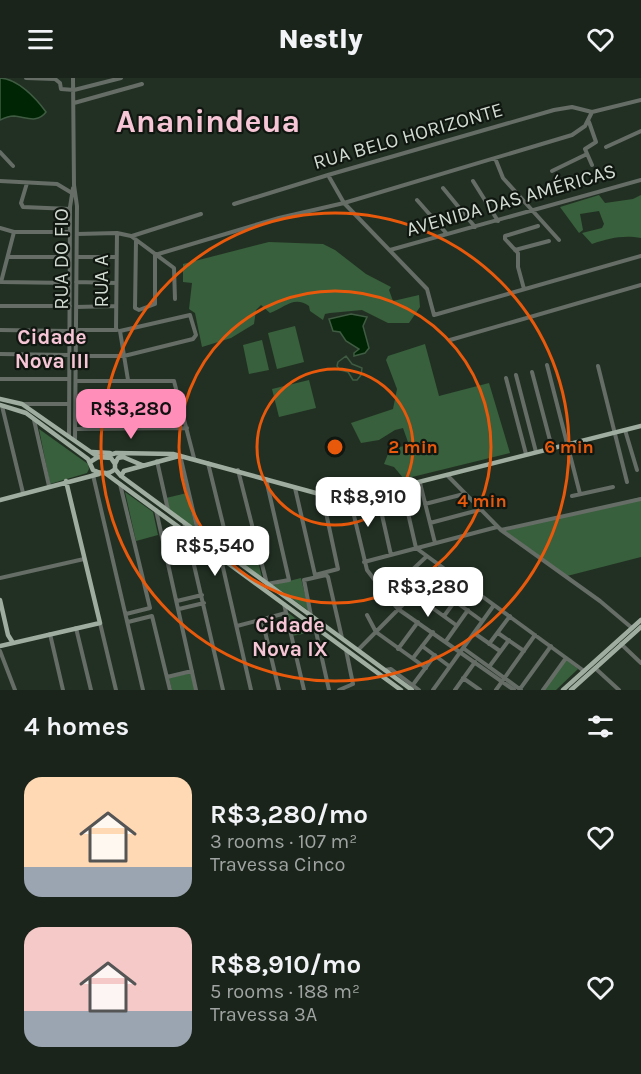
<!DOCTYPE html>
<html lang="en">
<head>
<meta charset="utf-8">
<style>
  :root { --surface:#1a241a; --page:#232c23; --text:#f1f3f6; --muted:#9fa4a2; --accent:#ff8eb9 }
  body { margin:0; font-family:Karla,sans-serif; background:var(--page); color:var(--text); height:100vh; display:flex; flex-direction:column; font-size:22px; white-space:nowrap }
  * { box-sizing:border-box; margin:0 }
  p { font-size:20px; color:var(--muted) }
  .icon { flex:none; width:33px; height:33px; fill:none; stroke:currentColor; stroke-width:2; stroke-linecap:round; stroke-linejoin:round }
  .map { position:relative; height:612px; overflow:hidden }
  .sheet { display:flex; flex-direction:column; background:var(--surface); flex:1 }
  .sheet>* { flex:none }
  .price { position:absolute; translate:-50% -51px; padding:0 14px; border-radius:12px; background:#fff; color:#222; font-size:20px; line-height:39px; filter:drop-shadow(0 2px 3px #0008) }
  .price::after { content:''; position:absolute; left:50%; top:36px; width:18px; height:14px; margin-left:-9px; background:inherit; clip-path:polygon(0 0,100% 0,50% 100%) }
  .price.selected { background:var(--accent); color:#111 }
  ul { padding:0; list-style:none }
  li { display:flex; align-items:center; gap:18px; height:150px; padding:0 24px }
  li span { display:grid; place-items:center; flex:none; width:168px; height:120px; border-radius:18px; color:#555 }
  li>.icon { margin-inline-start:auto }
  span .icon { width:72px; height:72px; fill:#fffc; stroke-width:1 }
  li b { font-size:26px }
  h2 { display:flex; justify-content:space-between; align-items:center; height:72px; padding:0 24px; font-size:26px }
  header { display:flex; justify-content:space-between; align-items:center; height:78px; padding:0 24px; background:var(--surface); font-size:27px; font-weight:800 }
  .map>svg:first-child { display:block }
</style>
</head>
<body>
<header><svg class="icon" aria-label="menu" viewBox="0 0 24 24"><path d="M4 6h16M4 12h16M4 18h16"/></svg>Nestly<svg class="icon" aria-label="heart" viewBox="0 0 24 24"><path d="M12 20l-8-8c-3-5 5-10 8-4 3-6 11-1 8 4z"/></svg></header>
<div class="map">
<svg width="641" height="612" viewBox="0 0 641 612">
  <rect width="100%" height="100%" fill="#223023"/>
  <path fill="#38603c" d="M 599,117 L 605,125 L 633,121 L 641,117 L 641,160 C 623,157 610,160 592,166 L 582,155 L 602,150 L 604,146 L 599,133 L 580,136 L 583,152 L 579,155 L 560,129 Z
    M 269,164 L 323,166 L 335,172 L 366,196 L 391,209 L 389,212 L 393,223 L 419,217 L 420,229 L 409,245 L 388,245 L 362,232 L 330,235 L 325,236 L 323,242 L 310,233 L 309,228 C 294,217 284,230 270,235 L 261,227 L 256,232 L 254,246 L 231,260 L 202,269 L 195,235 L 189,231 L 192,205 L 183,204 L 183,186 Z
    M 295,248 L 304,284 L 277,291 L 268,255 Z
    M 262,262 L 269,292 L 249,296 L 243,267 Z
    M 425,266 L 439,318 L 489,305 L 510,375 L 404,401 L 394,389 L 384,386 L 390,371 L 409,367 L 403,350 L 395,352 L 379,362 L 361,365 L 351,345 L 393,331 L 397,311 L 386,282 L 388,278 Z
    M 309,302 L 316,330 L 279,339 L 272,311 Z
    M 39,351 L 88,386 L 89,391 L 87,395 L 50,406 Z
    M 125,414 L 153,434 L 158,457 L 136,463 Z
    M 187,415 L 195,450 L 169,432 L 166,420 Z
    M 641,419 L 641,479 L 567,498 L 505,453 Z
    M 256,474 L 262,500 L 234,479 Z
    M 301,500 L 309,533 L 273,507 Z
    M 286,533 L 313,554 L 292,558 Z
    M 565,581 L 578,591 L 556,612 L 543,612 Z
    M 191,595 L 195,612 L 172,612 L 169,600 Z"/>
  <path fill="#002504" stroke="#3f5c42" stroke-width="1.5" d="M 0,0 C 18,1 36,20 46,34 C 37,46 26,39 14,38 C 9,38 4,40 0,42 Z
    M 351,236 L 367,239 L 363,248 L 369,270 L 365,275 L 354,278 L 354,275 L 359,271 L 346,263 L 340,254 L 333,253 L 329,241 Z"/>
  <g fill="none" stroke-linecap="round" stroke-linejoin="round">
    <path stroke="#3f5c42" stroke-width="1.5" d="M 346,278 L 352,286 L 362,290 L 361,297 L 357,302 L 353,302 L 348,294 L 340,292 L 337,288 L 338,284 Z"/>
    <path stroke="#656d66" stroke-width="4" d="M 26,0 L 55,1 L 60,5 L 61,11 L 74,12 L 121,0
      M 73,0 L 74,107 L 77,128 L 75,362
      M 74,25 L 142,6
      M 589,44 L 596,64 L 585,71 L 592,87
      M 606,69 L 641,53
      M 0,74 L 13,88
      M 495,80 L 503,100 L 559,162
      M 552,93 L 587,76
      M 328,97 L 344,125 L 427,211 L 434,237 L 641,178
      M 0,103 L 57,106 L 72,115
      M 473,103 L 498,143
      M 27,105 L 21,125 L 23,129 L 70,131
      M 443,110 L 475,149
      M 417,122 L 447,156
      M 234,126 L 328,97 L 554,32 L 572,29 L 592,34 L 641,22
      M 0,150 L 14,154 L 70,154
      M 14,154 L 1,204 L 70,205
      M 77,156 L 117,155 L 131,158 L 174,190 L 175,221
      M 132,158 L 201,136
      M 136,163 L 135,230 L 139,232 L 155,226 L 155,177 L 279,140 L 344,125 L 572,57 L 585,48 L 592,34
      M 390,172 L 641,102
      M 515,172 L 549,163
      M 8,179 L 70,179
      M 77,179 L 116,179
      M 76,204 L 116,205
      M 524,211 L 518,189 L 518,175 L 505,161 L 505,158 L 538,148
      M 0,228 L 70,228
      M 76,229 L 116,228
      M 0,252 L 69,253
      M 76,252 L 117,252
      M 116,252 L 117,155
      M 120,253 L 128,302
      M 450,262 L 641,207
      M 0,276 L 69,277
      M 76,278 L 124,278 L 193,261 L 196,257 L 190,237 L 120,253
      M 547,287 L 580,416
      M 598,288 L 627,404
      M 532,294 L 552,370
      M 516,297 L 536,374
      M 506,300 L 526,376
      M 0,301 L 69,301
      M 76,303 L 174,303 L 194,380
      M 22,326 L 69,326
      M 76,326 L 180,326
      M 2,328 L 23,415
      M 34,342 L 49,408
      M 75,351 L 187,350
      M 625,352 L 637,392
      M 69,359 L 70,129 L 73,110
      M 180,377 L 198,454
      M 157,383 L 168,432
      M 208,385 L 231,479
      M 238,392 L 267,506 L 289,502 L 266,401
      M 93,397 L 143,612
      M 447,397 L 501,452 L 600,523 L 632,550
      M 420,405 L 435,465
      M 120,406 L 150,530 L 126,536
      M 402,409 L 416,470
      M 295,410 L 315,497
      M 377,415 L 391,477
      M 572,418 L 613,409
      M 350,421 L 367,492 L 383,513 L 398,531 L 514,612
      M 425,426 L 464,416
      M 156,432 L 196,612
      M 184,444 L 223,612
      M 430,445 L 479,432
      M 501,452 L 641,421
      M 416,470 L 584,593
      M 221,481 L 251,612
      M 364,484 L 497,449
      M 410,494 L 426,479
      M 315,497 L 338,491 L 322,416
      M 0,500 L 84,481
      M 426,502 L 482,543
      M 413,516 L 456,547
      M 177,523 L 202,517
      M 284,526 L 304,612
      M 179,531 L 204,525
      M 367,537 L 376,554 L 426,590
      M 311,538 L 304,502 L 326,497 L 328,499 L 342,560
      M 444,538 L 455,523
      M 262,541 L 279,612
      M 128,544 L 152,538 L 170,612
      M 100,545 L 116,612
      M 237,548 L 286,535
      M 315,549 L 329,612
      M 76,550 L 91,612
      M 474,555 L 500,573
      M 498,555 L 524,573
      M 50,556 L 63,612
      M 446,563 L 468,532
      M 489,566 L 510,538
      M 621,566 L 641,585
      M 422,568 L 449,588
      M 463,570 L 521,612
      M 398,571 L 418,544
      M 358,572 L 440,489
      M 0,573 L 15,612
      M 413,580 L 433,554
      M 489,589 L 509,562
      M 595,590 L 619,612
      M 385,592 L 391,591 L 419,612
      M 167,599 L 192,593
      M 463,600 L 480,612
      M 412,608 L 435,577
      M 520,611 L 551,568
      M 339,612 L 353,606 L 346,572
      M 433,612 L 494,527
      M 455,612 L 475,584
      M 496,612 L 535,557
      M 543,612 L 566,580"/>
    <path stroke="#9ead9f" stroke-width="4.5" d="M 0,321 L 22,326 L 98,379
      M 0,327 L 26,335 L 88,381 L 93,392 C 100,396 109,397 115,391
      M 92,374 L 110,375
      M 103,379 L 116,375 L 173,376 L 334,420 L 347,422 L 641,348
      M 90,384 L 98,379 L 111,380 L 115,386 L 115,391 L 121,398 L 412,612
      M 115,386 L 118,380 L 123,379 L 142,387
      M 105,395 L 401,612
      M 121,398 L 124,393 L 179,378
      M 0,422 L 99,396
      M 0,522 L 8,557 L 13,565
      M 0,568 L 100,545 L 66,403
      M 563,612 L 641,542
      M 571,612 L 641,549"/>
  </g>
  <g fill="none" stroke="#e8590c" stroke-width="3">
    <circle cx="335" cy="369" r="78"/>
    <circle cx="335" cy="369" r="156"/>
    <circle cx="335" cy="369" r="234"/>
  </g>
  <g text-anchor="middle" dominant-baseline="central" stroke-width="4.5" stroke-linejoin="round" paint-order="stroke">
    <g font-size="20" fill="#d2dbd2" stroke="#101610">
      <text transform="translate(408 58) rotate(-16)">RUA BELO HORIZONTE</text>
      <text transform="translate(511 122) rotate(-16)">AVENIDA DAS AMÉRICAS</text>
      <text transform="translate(61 181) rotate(-90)">RUA DO FIO</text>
      <text transform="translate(101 203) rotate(-90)">RUA A</text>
    </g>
    <g font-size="21" font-weight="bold" fill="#f7c6d6" stroke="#101610">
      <text x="52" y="259">Cidade<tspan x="52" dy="24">Nova III</tspan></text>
      <text x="290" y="547">Cidade<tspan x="290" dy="24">Nova IX</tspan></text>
    </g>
    <g font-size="32" font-weight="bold" fill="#f7c6d6" stroke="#101610">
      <text x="208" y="43">Ananindeua</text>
    </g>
  </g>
  <circle cx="335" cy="369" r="9" fill="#e8590c" stroke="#101610" stroke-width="3"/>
  <g font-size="18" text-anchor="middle" font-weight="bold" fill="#e8590c" stroke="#101610" stroke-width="4.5" stroke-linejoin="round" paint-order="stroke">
    <text x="413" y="375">2 min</text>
    <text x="569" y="375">6 min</text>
    <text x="482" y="429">4 min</text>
  </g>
</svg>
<b class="price selected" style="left:131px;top:362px">R$3,280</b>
<b class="price" style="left:368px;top:450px">R$8,910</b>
<b class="price" style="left:215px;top:499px">R$5,540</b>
<b class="price" style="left:428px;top:540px">R$3,280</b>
</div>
<section class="sheet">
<h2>4 homes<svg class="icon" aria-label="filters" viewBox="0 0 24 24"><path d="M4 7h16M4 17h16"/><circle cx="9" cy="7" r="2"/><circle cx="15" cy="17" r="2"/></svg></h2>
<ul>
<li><span style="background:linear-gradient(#ffd9b3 75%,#9aa5b1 0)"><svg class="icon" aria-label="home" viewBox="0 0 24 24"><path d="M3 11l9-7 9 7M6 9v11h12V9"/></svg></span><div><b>R$3,280/mo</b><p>3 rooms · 107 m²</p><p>Travessa Cinco</p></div><svg class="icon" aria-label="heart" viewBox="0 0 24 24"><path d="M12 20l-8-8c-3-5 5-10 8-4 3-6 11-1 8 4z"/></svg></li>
<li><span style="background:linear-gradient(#f6c9c9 70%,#9aa5b1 0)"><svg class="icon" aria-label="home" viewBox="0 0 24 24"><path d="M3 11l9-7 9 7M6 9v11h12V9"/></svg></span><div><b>R$8,910/mo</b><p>5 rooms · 188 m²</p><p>Travessa 3A</p></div><svg class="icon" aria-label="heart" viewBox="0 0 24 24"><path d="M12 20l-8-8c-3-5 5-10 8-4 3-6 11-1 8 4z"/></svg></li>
</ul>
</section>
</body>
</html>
